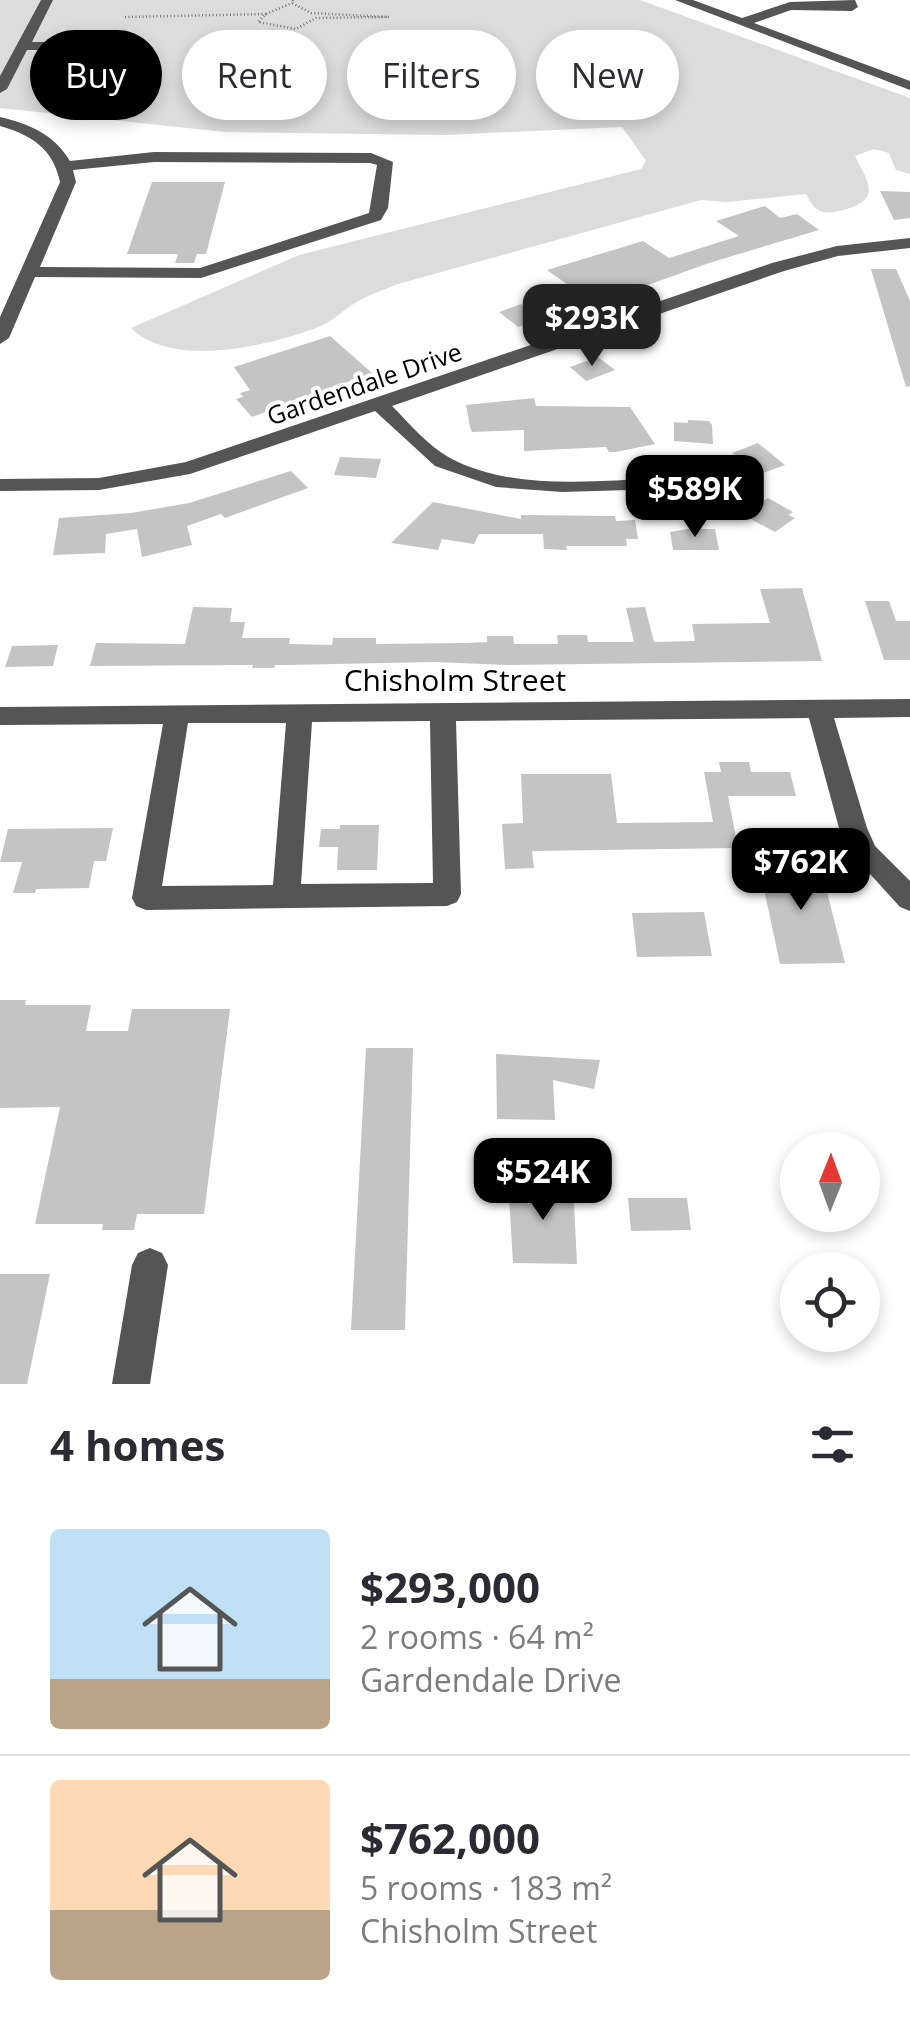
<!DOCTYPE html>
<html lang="en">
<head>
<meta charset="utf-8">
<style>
  :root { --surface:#fff; --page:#f2f2f3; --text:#2b2b33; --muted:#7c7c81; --line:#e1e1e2; --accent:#000 }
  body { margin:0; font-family:"Open Sans",sans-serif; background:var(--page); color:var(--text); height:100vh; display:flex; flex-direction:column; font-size:38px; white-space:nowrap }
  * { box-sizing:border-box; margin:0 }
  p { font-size:32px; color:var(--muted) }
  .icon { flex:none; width:55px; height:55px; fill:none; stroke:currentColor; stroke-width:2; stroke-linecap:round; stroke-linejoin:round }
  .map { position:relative; height:1384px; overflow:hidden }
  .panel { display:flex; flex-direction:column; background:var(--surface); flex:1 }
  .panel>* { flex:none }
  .guide { position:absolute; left:30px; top:30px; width:850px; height:90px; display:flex; gap:20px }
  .needle { width:65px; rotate:1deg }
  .controls { position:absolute; left:780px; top:1132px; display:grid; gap:20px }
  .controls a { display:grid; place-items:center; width:100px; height:100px; border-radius:50%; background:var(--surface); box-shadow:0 5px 15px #0003; font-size:50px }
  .price { position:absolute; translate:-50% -85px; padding:0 22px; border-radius:20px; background:var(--accent); color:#fff; font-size:32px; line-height:65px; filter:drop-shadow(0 2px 5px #0008) }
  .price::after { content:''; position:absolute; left:50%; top:60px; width:30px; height:22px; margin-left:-15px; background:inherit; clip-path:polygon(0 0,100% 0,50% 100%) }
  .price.selected { background:#222; color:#fff }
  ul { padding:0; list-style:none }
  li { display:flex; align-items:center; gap:30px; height:250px; padding:0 50px }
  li+li { border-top:2px solid var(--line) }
  li span { display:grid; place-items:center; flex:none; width:280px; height:200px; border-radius:10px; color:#555 }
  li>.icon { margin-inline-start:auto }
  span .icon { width:120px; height:120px; fill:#fffc; stroke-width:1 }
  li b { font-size:42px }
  h2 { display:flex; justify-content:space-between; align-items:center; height:120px; padding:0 50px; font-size:42px }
  .chip { padding:0 35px; border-radius:45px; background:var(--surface); box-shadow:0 5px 15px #0003; font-size:35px; line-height:90px }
  .chip.selected { background:var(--accent); color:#fff }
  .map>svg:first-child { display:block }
</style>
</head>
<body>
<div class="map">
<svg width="910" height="1384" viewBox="0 0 910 1384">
  <rect width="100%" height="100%" fill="#fff"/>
  <path fill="#dcdcdc" d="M 0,0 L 640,0 L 910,98 L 910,174 L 896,170 L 889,153 L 873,149 L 855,156 C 860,167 872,184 868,195 C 863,207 834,214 823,212 C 814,210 810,201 806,194 L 726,202 L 701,200 L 398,284 C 384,290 368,295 355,303 C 342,311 331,323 316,328 C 267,346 173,369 131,328 L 299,255 L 641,169 L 646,161 L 622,127 L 445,135 L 225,132 L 0,108 Z"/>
  <path fill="#c4c4c4" d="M 152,182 L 225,182 L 206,254 L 197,254 L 194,263 L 175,263 L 178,254 L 127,254 Z
    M 880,191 L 910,192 L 910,218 L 894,220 Z
    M 765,206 L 780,218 L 797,214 L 819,230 L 709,263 L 595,304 L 547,270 L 643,241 L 669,258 L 739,236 L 716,221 Z
    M 871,269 L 896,269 L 910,301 L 910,386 L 906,387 Z
    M 521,304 L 540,319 L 518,327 L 499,312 Z
    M 330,336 L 372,373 L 252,417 L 236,399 L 243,397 L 240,393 L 250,390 L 234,367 Z
    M 598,357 L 615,370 L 586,381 L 570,367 Z
    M 534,398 L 536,406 L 630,407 L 655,444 L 616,452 L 609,452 L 606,447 L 524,451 L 524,430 L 472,432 L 470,427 L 466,405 Z
    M 688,420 L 709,421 L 712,425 L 713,444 L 674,441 L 674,422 L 688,423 Z
    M 758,443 L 785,465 L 763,473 L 732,453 Z
    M 340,457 L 381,459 L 376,478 L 334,475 Z
    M 291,471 L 308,488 L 225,518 L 221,514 L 187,526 L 192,545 L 142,557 L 137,529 L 106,534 L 105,553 L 53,555 L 59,518 L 131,513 L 189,503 Z
    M 768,498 L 793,512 L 788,515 L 795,518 L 775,532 L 743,515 Z
    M 433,502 L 521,519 L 521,515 L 615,516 L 616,521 L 635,520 L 638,539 L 626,539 L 627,546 L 566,546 L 567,550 L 544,549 L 543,534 L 479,534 L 474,544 L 442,539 L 438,550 L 391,543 Z
    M 688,529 L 715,529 L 719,550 L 673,550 L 670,532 Z
    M 802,588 L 822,661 L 506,665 L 435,662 L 286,665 L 275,665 L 274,668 L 252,668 L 253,665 L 90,666 L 96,643 L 185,644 L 193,607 L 232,608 L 230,622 L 245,622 L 242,638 L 290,638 L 289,644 L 332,645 L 333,638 L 376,638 L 376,644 L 465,643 L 487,642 L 487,636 L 513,636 L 514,644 L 558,644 L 557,635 L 587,635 L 588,642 L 634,642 L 626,608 L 645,607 L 654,642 L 695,641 L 692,624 L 770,623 L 760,589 Z
    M 865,601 L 889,601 L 896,621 L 910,621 L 910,660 L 884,660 Z
    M 58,645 L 53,666 L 5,667 L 12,646 Z
    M 719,762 L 749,762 L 751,772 L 790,772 L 796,796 L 728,796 L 738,848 L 532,851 L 534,868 L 505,869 L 502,824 L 523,823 L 521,774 L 611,774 L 617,823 L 713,822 L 704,772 L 721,772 Z
    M 340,825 L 379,825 L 377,870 L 337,870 L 338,847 L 319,847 L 321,829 L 340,829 Z
    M 113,828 L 106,861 L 94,861 L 89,888 L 36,889 L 35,893 L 13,893 L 22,862 L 0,862 L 8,829 Z
    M 819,860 L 845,963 L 780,964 L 758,861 Z
    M 704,912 L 712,956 L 637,957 L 632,913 Z
    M 0,1000 L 26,1000 L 25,1005 L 91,1005 L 86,1031 L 128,1031 L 132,1009 L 230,1009 L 204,1214 L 137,1214 L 134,1230 L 102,1230 L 103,1224 L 35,1224 L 60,1107 L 0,1108 Z
    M 366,1048 L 413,1048 L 405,1330 L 351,1330 Z
    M 496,1054 L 600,1060 L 594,1089 L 553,1080 L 555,1120 L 497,1119 Z
    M 512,1182 L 573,1183 L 577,1264 L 513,1263 L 509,1197 L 512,1197 Z
    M 628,1198 L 687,1198 L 691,1230 L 631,1231 Z
    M 0,1274 L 50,1274 L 27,1384 L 0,1384 Z"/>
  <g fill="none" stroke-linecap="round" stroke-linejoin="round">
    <path stroke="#777" stroke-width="2.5" stroke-dasharray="1 2.5" stroke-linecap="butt" d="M 266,14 L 292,3
      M 125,17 L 266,14 L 258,22 L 296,29 L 316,18 L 389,17 L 311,13 L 292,3 L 293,0"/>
    <path fill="#555" fill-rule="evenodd" d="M 41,0 L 53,0 L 32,42 L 54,42 L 61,46 L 54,50 L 27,50 L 7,89 L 0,93 L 0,76 Z
      M 675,0 L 693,0 L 742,18 L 790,2 L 855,0 L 858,7 L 852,11 L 791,10 L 754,23 L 910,81 L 910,90 Z
      M 0,117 C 29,124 54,134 70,161 L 154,152 L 371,153 L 393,162 L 388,208 L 381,220 L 201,278 L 35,277 L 9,338 L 0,344 L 0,317 L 60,182 C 53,148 31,135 0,126 ZM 154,162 L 370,163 L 377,165 L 369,213 L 200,268 L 40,267 L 76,182 L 73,170 Z
      M 910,238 L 910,248 L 838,256 L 784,271 L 392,406 C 410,424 427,445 450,458 C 519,495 614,478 689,477 L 697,478 L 700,483 L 697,488 L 562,492 L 496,487 L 435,466 L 375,411 L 190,474 L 99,490 L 0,491 L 0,479 L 99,478 L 186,462 L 772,263 L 837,246 Z
      M 910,699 L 910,717 L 834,718 L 867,828 L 875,846 L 910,881 L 910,911 L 900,907 L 851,853 L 839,828 L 809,718 L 456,721 L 461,894 L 457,902 L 447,906 L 146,910 L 136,906 L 132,898 L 163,724 L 0,725 L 0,707 ZM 430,721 L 433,883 L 301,884 L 312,722 ZM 188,723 L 286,723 L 273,885 L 162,886 Z
      M 150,1248 L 162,1253 L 168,1265 L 150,1384 L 112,1384 L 132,1265 L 138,1253 Z"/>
  </g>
  <g text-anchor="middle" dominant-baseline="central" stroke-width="8" stroke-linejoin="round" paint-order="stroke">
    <g font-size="25" fill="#000" stroke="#fff">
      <text transform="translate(364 383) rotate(-19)">Gardendale Drive</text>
    </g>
    <g font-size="30" fill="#000" stroke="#fff">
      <text x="455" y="679">Chisholm Street</text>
    </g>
  </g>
</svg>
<div class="controls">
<a><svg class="needle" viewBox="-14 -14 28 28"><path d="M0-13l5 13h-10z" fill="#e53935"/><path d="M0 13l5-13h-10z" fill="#7c7c81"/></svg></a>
<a><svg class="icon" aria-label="locate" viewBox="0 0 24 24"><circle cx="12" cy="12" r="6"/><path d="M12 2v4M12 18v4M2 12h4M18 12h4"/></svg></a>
</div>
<b class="price selected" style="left:592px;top:369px">$293K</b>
<b class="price" style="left:695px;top:540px">$589K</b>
<b class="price" style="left:801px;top:913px">$762K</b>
<b class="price" style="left:543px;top:1223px">$524K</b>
<div class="guide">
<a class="chip selected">Buy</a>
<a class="chip">Rent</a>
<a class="chip">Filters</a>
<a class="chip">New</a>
</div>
</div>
<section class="panel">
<h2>4 homes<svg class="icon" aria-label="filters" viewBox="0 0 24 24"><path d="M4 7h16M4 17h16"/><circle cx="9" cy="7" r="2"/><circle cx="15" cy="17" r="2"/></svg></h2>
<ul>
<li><span style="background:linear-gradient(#bfe0f5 75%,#b9a48a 0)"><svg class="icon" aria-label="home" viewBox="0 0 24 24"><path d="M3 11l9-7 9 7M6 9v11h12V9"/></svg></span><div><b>$293,000</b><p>2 rooms · 64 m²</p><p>Gardendale Drive</p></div></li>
<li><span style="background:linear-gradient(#ffd9b3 65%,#b9a48a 0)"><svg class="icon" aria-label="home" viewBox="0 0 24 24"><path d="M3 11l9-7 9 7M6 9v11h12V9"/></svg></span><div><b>$762,000</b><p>5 rooms · 183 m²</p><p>Chisholm Street</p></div></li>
</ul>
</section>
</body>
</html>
